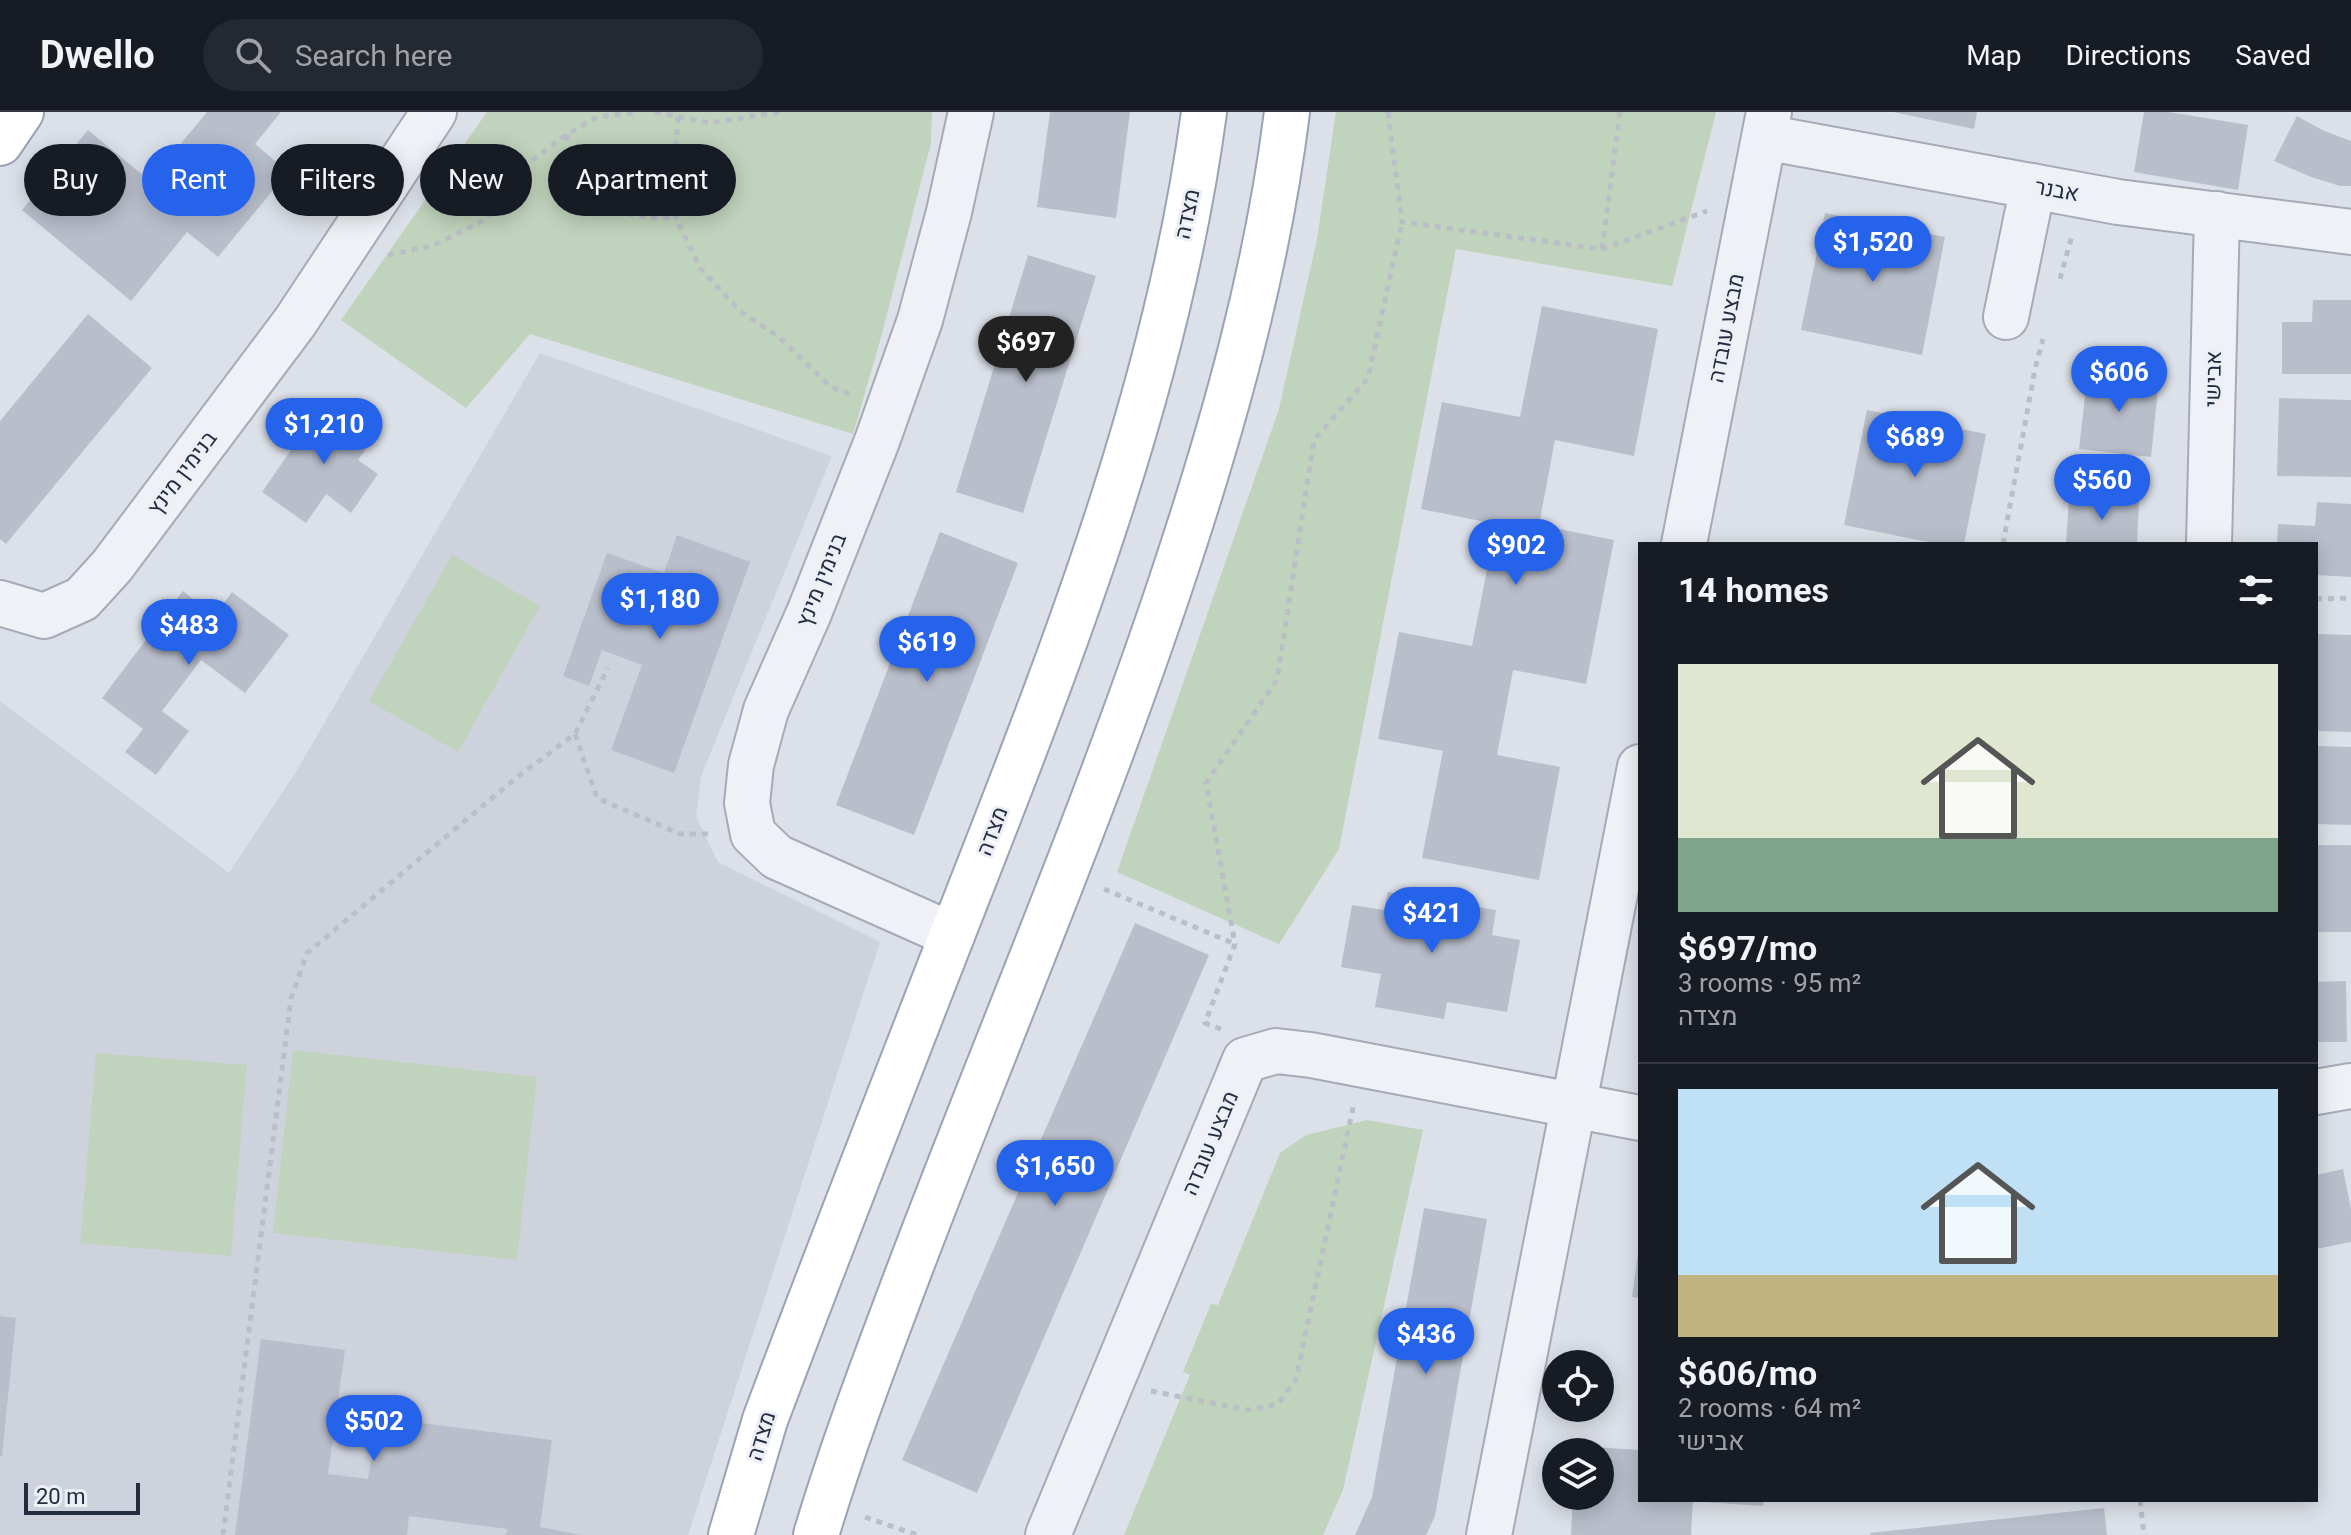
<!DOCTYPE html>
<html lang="en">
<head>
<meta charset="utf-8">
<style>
  :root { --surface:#171b24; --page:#242831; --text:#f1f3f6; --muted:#9ea1a6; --line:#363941; --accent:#2563eb }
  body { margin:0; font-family:Roboto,Heebo,sans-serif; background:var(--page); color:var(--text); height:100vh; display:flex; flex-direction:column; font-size:30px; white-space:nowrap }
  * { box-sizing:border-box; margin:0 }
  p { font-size:26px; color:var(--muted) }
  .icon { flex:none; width:44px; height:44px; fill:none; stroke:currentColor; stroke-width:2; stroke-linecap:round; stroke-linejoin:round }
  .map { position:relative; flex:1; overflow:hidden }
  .side { position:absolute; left:1638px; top:430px; width:680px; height:960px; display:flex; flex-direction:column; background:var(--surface); border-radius:0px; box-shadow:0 4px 20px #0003 }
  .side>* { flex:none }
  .banner { position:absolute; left:24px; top:32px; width:760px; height:72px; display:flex; gap:16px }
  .tools { position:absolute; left:1542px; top:1238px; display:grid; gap:16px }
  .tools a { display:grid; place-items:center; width:72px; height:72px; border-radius:50%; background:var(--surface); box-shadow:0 4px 20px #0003; font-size:40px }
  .scale { position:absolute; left:24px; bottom:20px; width:116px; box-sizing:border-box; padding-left:8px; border:4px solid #242c40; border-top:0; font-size:22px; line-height:28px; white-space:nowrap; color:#242c40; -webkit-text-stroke:6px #eceff6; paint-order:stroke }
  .price { position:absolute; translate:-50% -68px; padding:0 18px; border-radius:28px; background:var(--accent); color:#fff; font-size:26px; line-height:52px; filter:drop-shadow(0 2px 4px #0008) }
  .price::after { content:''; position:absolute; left:50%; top:48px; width:24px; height:18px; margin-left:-12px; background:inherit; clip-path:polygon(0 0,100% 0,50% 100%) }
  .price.on { background:#222; color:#fff }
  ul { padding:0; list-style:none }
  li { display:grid; align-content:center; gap:16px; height:424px; padding:0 40px }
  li+li { border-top:2px solid var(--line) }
  li span { display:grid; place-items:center; height:248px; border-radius:0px; color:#555 }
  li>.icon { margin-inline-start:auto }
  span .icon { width:144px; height:144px; fill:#fffc; stroke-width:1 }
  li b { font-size:34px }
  h2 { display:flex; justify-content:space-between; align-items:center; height:96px; padding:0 40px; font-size:34px }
  .chip { padding:0 28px; border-radius:36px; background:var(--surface); box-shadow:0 4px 20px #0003; font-size:28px; line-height:72px }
  .chip.on { background:var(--accent); color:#fff }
  header { display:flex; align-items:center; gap:48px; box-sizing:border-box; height:112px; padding:0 40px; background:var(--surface); border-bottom:2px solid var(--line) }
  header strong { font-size:38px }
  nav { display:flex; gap:44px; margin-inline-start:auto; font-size:28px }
  .search { width:560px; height:72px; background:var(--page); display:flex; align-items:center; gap:20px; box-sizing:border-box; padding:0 28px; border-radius:44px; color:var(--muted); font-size:30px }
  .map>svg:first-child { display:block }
</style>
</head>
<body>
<header>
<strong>Dwello</strong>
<div class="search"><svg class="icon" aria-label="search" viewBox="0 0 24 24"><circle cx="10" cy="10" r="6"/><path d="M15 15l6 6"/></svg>Search here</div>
<nav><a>Map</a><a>Directions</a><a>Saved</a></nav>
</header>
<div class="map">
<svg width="2351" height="1423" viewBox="0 0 2351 1423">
  <rect width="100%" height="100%" fill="#dce0e8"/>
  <path fill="#ced2dd" d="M 540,241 L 832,344 L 701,664 L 696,705 L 718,750 L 880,830 L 688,1423 L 0,1423 L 0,589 L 229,761 L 297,658 Z"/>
  <path fill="#c0d3bc" d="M 487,0 L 932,0 L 931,31 L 880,229 L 853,322 L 530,222 L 466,296 L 341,208 Z
    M 1336,0 L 1716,0 L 1672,174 L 1456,137 L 1339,737 L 1279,832 L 1117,760 L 1279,297 L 1317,127 Z
    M 452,443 L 540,494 L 458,640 L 369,589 Z
    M 293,938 L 537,965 L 517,1148 L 273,1121 Z
    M 96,941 L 247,953 L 231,1144 L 80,1131 Z
    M 1367,1008 L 1423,1018 L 1343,1378 L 1323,1423 L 1124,1423 L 1190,1263 L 1183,1260 L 1211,1192 L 1218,1193 L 1280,1041 L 1306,1023 Z"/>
  <path fill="#b9becb" d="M 207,0 L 281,0 L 255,32 L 288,60 L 218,145 L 187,120 L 131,189 L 22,98 L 88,18 L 150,69 Z
    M 1050,0 L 1130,0 L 1116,106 L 1037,95 Z
    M 1893,0 L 1977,0 L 1974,17 Z
    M 2144,0 L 2169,0 L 2248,13 L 2238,78 L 2134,60 Z
    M 2297,4 L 2322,18 L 2351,29 L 2351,74 L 2340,74 L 2311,65 L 2274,49 Z
    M 1825,101 L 1945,125 L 1922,243 L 1801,218 Z
    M 1028,143 L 1096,164 L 1023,401 L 956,380 Z
    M 2313,188 L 2351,188 L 2351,262 L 2282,262 L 2282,210 L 2312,210 Z
    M 1542,194 L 1658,217 L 1634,344 L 1555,328 L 1539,413 L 1614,428 L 1586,572 L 1513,558 L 1497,643 L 1560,655 L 1539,768 L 1422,746 L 1443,639 L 1378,627 L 1399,520 L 1472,534 L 1496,412 L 1421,397 L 1442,290 L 1520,305 Z
    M 88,202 L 152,256 L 6,432 L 0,427 L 0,309 Z
    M 2088,259 L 2159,267 L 2151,345 L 2079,337 Z
    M 2279,286 L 2351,288 L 2351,365 L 2277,364 Z
    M 325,289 L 375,324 L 358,348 L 378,362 L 351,401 L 326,382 L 306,411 L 262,380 Z
    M 1867,298 L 1986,322 L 1964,432 L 1938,432 L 1844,413 Z
    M 2069,386 L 2139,390 L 2137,432 L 2066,432 Z
    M 2317,390 L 2351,392 L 2351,465 L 2316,463 L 2316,432 L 2277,432 L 2278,412 L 2315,414 Z
    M 940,420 L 1018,451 L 914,723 L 836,693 Z
    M 677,423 L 750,450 L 674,661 L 611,638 L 642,553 L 602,538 L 589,574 L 563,564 L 607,441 L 664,461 Z
    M 183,479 L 214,504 L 232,480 L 289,523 L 245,581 L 201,548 L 162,599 L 189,619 L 156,663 L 125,640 L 143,617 L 102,586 Z
    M 2316,522 L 2351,523 L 2351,620 L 2316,619 Z
    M 2316,634 L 2351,635 L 2351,713 L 2316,712 Z
    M 2316,733 L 2351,733 L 2351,820 L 2316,820 Z
    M 1388,780 L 1496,798 L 1492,823 L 1520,828 L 1507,900 L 1447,890 L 1444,907 L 1375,895 L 1381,862 L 1341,855 L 1352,793 L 1384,798 Z
    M 1135,811 L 1209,843 L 977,1381 L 902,1348 Z
    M 2346,869 L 2347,930 L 2316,930 L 2316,870 Z
    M 2343,1057 L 2351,1097 L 2351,1130 L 2316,1137 L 2316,1063 Z
    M 1424,1096 L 1487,1107 L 1435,1404 L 1426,1423 L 1355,1423 L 1372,1385 Z
    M 1638,1141 L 1640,1141 L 1640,1186 L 1632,1185 Z
    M 0,1204 L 16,1206 L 2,1344 L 0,1344 Z
    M 261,1227 L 345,1238 L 328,1362 L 368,1367 L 377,1305 L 552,1328 L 540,1415 L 581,1423 L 506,1423 L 507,1417 L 409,1404 L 407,1423 L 235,1423 Z
    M 1576,1334 L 1640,1338 L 1640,1388 L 1693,1388 L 1691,1423 L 1571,1423 L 1573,1384 L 1600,1384 L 1600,1340 L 1575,1340 Z
    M 1704,1388 L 1764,1388 L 1763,1394 L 1704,1390 Z
    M 2104,1396 L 2107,1423 L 1870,1423 L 1870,1421 Z"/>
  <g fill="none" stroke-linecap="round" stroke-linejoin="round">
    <defs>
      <path id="minor" d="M 1764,25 L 2118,90 L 2351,120
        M 2006,205 L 2033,74
        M 1684,432 L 1769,0
        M 2209,432 L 2217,102
        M 0,491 L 44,504 L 82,487 L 112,454 L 295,210 L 434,0
        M 952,823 L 777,745 L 753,722 L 747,691 L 751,653 L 766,598 L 809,501 L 877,329 L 920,208 L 949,100 L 971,0
        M 2316,980 L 2351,974
        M 1048,1423 L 1245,948 L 1276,939 L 1311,943 L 1640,1006
        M 1489,1423 L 1640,655"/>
      <path id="major" d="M 0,31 L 21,0
        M 731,1423 L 765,1308 C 834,1124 906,941 978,757 C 1074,512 1169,262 1204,0
        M 816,1423 C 842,1336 874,1252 906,1167 C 994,934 1093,705 1172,468 C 1223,315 1267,160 1287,0"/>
    </defs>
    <use href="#minor" stroke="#a5aab6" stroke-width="48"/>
    <use href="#major" stroke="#9aa2b5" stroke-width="48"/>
    <path stroke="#babec7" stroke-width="5" stroke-dasharray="6 6" stroke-linecap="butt" d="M 655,0 L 710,11 L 780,0
      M 1388,0 L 1402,110 L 1602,137 L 1707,99
      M 678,5 L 674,70 L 676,106 L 700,156 L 740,199 L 779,225 L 831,275 L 850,282
      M 566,23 C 571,38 574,57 581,71 C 598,105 644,105 676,106
      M 1602,137 L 1620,0
      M 388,143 L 432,134 L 486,107 L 531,49 L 566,23 L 597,5 L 638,0
      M 2060,167 L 2072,123
      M 2003,432 L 2035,257 L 2043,227
      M 2316,487 L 2351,486
      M 575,622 L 597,686 L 680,722 L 713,722
      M 1104,777 L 1235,832
      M 1221,917 L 1205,911 L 1235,832 L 1206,671 L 1277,568 L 1314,328 L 1368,266 L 1402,110
      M 1151,1279 L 1248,1298 L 1278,1292 L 1296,1267 L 1354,991
      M 2140,1388 L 2144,1423
      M 865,1405 L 917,1423
      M 223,1423 L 291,887 L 307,841 L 516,666 L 575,622 L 608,556"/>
    <use href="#minor" stroke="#eff1f6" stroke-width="44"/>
    <use href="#major" stroke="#fff" stroke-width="44"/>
  </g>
  <g text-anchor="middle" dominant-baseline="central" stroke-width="6" stroke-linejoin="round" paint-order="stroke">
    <g font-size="22" fill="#242c40" stroke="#eceff6">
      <text transform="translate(2057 78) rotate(10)">אבנר</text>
      <text transform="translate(1187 102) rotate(-78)">מצדה</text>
      <text transform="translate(1726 216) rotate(-79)">מבצע עובדה</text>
      <text transform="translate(2213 267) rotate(-89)">אבישי</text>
      <text transform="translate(182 361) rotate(-53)">בנימין מינץ</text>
      <text transform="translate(821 468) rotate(-68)">בנימין מינץ</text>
      <text transform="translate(992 719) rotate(-69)">מצדה</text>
      <text transform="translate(1210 1031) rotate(-67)">מבצע עובדה</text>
      <text transform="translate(761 1324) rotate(-73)">מצדה</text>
    </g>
  </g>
</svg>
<div class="tools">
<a><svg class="icon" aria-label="locate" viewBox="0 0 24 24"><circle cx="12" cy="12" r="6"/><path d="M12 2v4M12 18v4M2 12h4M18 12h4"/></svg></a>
<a><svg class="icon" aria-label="layers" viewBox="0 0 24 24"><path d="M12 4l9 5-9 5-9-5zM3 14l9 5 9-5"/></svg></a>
</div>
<div class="scale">20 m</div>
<b class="price" style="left:1873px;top:172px">$1,520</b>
<b class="price on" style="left:1026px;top:272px">$697</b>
<b class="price" style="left:2119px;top:302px">$606</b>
<b class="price" style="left:324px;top:354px">$1,210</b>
<b class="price" style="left:1915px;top:367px">$689</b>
<b class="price" style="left:2102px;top:410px">$560</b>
<b class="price" style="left:1516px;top:475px">$902</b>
<b class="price" style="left:660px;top:529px">$1,180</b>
<b class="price" style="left:189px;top:555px">$483</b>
<b class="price" style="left:927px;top:572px">$619</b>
<b class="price" style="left:1432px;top:843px">$421</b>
<b class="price" style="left:1055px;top:1096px">$1,650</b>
<b class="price" style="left:1426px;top:1264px">$436</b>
<b class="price" style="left:374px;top:1351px">$502</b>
<div class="banner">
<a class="chip">Buy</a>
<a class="chip on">Rent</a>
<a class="chip">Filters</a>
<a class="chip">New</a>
<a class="chip">Apartment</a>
</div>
<section class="side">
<h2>14 homes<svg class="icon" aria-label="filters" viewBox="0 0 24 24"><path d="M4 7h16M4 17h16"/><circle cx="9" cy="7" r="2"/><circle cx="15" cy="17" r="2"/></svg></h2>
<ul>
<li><span style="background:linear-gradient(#dfe7d0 70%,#7fa58c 0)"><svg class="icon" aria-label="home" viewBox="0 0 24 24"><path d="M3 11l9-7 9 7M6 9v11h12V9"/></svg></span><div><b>$697/mo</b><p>3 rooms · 95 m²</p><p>מצדה</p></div></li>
<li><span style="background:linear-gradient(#bfe0f5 75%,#c2b280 0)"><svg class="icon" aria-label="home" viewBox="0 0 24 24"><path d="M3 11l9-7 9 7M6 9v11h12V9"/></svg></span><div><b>$606/mo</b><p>2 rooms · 64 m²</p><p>אבישי</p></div></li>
</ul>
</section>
</div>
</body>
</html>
